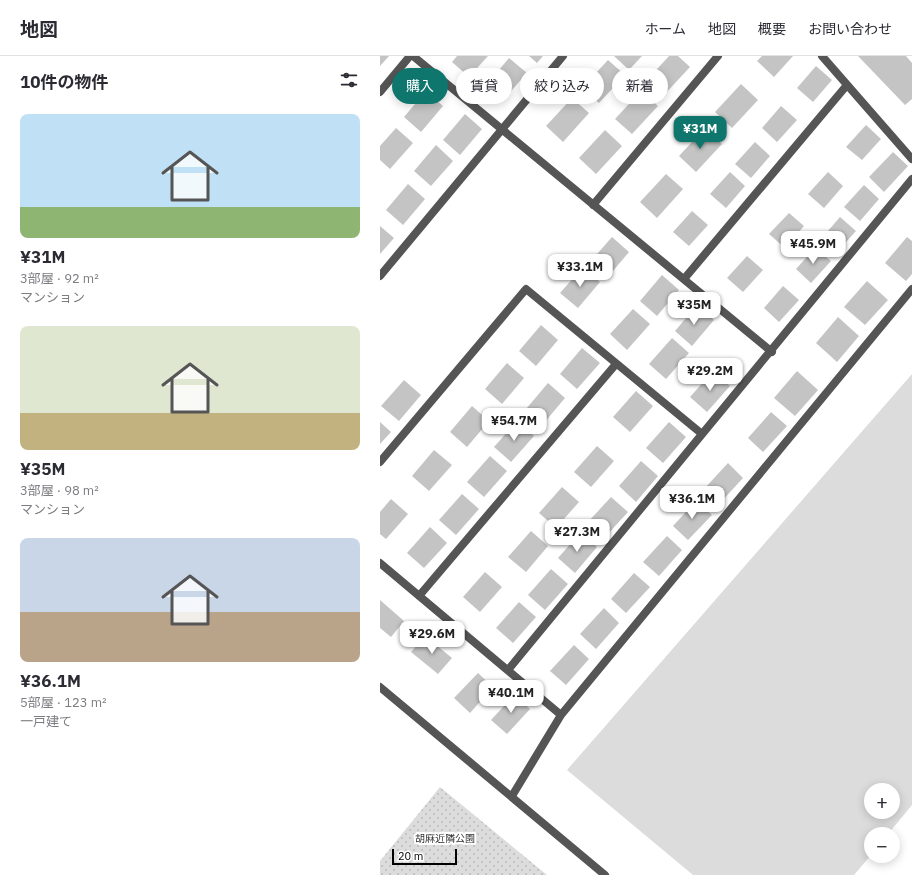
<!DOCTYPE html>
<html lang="ja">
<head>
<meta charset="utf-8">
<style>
  :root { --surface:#fff; --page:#f2f2f3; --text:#2b2b33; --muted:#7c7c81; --line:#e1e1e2; --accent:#0f766e }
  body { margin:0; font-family:"IBM Plex Sans","Noto Sans JP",sans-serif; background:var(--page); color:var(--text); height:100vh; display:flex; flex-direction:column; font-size:15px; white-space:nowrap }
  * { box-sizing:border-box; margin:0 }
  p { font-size:13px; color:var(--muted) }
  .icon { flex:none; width:22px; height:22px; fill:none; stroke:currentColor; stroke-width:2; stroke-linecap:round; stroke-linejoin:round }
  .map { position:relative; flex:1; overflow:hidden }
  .panel { display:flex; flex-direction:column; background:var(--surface); width:380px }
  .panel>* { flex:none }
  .top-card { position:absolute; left:12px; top:12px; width:380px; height:36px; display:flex; gap:8px }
  .buttons { position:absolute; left:484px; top:727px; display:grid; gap:8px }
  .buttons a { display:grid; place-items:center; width:36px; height:36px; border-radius:50%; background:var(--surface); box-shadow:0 2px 10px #0003; font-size:20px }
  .scale { position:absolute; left:12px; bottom:10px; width:65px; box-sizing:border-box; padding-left:4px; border:2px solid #000; border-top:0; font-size:11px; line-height:14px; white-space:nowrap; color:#000; -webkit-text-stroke:3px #fff; paint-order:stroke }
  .price { position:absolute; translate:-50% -34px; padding:0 9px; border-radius:8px; background:#fff; color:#222; font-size:13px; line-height:26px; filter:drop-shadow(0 1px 2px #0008) }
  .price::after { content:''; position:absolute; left:50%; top:24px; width:12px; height:9px; margin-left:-6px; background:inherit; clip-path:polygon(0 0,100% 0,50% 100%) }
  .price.on { background:var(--accent); color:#fff }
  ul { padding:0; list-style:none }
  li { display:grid; align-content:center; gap:8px; height:212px; padding:0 20px }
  li span { display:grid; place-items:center; height:124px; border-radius:8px; color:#555 }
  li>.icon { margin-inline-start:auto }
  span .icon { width:72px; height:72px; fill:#fffc; stroke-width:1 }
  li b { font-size:17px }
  h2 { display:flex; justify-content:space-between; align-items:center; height:48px; padding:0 20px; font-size:17px }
  .chip { padding:0 14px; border-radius:18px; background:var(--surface); box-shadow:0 2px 10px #0003; font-size:14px; line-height:36px }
  .chip.on { background:var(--accent); color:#fff }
  header { display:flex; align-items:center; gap:24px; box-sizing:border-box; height:56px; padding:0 20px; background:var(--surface); border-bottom:1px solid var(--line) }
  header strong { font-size:19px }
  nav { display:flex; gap:22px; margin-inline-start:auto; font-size:14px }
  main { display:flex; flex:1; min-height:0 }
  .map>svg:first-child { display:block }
</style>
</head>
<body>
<header>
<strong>地図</strong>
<nav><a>ホーム</a><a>地図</a><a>概要</a><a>お問い合わせ</a></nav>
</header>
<main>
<section class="panel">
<h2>10件の物件<svg class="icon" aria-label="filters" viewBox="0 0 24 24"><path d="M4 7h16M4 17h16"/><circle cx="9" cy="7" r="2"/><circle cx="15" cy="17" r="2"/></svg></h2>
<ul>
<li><span style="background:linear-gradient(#bfe0f5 75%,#8fb573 0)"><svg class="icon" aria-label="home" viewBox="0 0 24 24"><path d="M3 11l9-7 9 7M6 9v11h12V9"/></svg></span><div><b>¥31M</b><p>3部屋 · 92 m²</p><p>マンション</p></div></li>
<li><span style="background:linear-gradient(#dfe7d0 70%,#c2b280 0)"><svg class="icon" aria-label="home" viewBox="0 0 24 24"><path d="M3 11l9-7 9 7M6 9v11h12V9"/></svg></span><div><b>¥35M</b><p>3部屋 · 98 m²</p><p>マンション</p></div></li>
<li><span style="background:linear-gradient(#c9d6e8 60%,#b9a48a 0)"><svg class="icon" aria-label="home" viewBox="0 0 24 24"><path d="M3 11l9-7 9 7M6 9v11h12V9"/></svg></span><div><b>¥36.1M</b><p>5部屋 · 123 m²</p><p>一戸建て</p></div></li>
</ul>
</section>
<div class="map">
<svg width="532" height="819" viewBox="0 0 532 819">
  <defs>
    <pattern id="park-dots" width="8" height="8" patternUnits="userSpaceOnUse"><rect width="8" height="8" fill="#dcdcdc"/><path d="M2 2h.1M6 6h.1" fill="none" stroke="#bbb" stroke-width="1.8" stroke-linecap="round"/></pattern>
  </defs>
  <rect width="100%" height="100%" fill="#fff"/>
  <path fill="#dcdcdc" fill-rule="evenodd" d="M 532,318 L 532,749 L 508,778 L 491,778 L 491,799 L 474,819 L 313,819 L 187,714 ZM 491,734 L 513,734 L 513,756 L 491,756 Z"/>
  <path fill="url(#park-dots)" d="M 60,731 L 167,819 L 0,819 L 0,805 Z"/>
  <path fill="#c4c4c4" d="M 0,0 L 9,0 L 0,10 Z
    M 77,0 L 108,0 L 89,21 L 72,6 Z
    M 149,0 L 163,0 L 157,7 Z
    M 234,0 L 262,0 L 249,14 Z
    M 289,0 L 298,0 L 310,11 L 284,39 L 267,24 Z
    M 382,0 L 413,0 L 394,21 L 377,5 Z
    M 478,0 L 526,0 L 532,7 L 532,43 L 525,49 Z
    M 129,2 L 147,17 L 124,43 L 107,28 Z
    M 228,4 L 245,19 L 219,47 L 202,32 Z
    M 436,10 L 452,24 L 433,46 L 417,32 Z
    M 361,28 L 378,44 L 352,72 L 335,56 Z
    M 46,35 L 63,50 L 41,76 L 24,61 Z
    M 261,35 L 278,50 L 252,78 L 235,63 Z
    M 192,42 L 209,57 L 183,86 L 166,70 Z
    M 401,50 L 417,64 L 397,86 L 382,72 Z
    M 85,58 L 102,73 L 80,99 L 63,84 Z
    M 486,69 L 501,83 L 482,104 L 466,91 Z
    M 16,72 L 33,87 L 10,113 L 0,104 L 0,90 Z
    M 325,72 L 342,88 L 316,116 L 299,100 Z
    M 225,74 L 242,90 L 216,118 L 199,102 Z
    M 375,86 L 390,100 L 371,122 L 355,108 Z
    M 56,89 L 73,105 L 51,130 L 34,115 Z
    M 513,96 L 528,110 L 504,136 L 489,121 Z
    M 350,116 L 365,130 L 346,152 L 330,138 Z
    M 448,116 L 463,130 L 444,152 L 428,138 Z
    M 286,118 L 303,133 L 277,162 L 260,146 Z
    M 28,128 L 45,143 L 23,169 L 6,154 Z
    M 484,129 L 499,143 L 480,165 L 464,151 Z
    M 312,155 L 328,169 L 309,190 L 293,176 Z
    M 409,157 L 424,170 L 405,192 L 389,178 Z
    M 460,161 L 476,175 L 456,197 L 441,183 Z
    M 0,170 L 14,182 L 0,198 Z
    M 232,181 L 249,196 L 227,222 L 210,206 Z
    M 527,181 L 532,185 L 532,218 L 526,225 L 505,207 Z
    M 435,192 L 451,205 L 431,227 L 416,213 Z
    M 367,200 L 383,214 L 363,236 L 347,222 Z
    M 203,211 L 220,226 L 198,252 L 180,237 Z
    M 282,219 L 299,234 L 277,260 L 260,245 Z
    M 487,225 L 508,244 L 485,269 L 464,251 Z
    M 403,230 L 419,244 L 399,266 L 384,252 Z
    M 317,249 L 334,264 L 312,290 L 295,275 Z
    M 253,253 L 270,268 L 247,294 L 230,278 Z
    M 458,261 L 479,280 L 457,306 L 436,287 Z
    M 161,269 L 178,284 L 156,310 L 139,295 Z
    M 292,282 L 309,297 L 286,323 L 269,308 Z
    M 202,292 L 220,307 L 197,333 L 180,318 Z
    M 127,307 L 144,322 L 122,348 L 105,333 Z
    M 333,315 L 350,330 L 327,356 L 310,341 Z
    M 417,315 L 438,334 L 415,360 L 394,342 Z
    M 24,324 L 41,339 L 19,365 L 1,350 Z
    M 168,327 L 185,342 L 163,368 L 146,353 Z
    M 256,335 L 273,350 L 250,376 L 233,361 Z
    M 92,350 L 109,365 L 87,391 L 70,376 Z
    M 391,356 L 407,370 L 383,396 L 368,382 Z
    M 137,365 L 154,380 L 131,406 L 114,391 Z
    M 0,366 L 11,376 L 0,388 Z
    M 289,366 L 306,381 L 283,407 L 266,392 Z
    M 217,390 L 234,405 L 211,431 L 194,416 Z
    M 54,394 L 72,409 L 49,435 L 32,420 Z
    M 110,400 L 127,415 L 104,441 L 87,426 Z
    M 261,405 L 278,420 L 256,446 L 239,430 Z
    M 348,407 L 363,422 L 340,447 L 324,433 Z
    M 182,431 L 199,446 L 176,472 L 159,457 Z
    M 82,438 L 99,453 L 76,479 L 59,464 Z
    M 231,441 L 248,456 L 225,481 L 208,466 Z
    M 11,443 L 28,458 L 6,483 L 0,478 L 0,456 Z
    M 316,445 L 332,459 L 308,484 L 293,470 Z
    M 50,471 L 67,487 L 44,512 L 27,497 Z
    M 151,475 L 168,490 L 146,516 L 128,501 Z
    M 200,477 L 217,491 L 195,517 L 178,502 Z
    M 287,480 L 302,494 L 279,520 L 263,506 Z
    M 171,513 L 188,528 L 165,554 L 148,539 Z
    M 105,516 L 122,531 L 100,556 L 83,541 Z
    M 254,517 L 270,531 L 246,557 L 231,543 Z
    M 0,544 L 24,565 L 11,581 L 0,572 Z
    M 139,546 L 156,561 L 133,587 L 116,572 Z
    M 224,552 L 239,567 L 216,593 L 200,578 Z
    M 45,580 L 72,602 L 58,618 L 31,596 Z
    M 194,589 L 209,603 L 186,629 L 170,615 Z
    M 98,617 L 113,631 L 90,657 L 74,642 Z
    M 135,638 L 150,653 L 127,678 L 111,664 Z"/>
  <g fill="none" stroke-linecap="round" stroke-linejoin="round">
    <path stroke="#555" stroke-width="8" d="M 33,0 L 392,296
      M 442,0 L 532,103
      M 0,36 L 30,0
      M 213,149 L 338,0
      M 0,220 L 183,0
      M 304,223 L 467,29
      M 0,406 L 146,233 L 322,378
      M 0,507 L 181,659
      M 39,540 L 236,308
      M 128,614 C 262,451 398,288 532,123
      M 132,740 L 181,659 L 532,233"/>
    <path stroke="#555" stroke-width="8" d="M 0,631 L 225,819"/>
  </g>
  <g text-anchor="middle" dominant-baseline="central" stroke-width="4" stroke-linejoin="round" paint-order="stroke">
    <g font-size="10" fill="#333" stroke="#fff">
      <text x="65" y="782">胡麻近隣公園</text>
    </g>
  </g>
</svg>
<div class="buttons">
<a>+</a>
<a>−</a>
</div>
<div class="scale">20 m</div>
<b class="price on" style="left:320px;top:94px">¥31M</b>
<b class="price" style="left:433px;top:209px">¥45.9M</b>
<b class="price" style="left:200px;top:232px">¥33.1M</b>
<b class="price" style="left:314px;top:270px">¥35M</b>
<b class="price" style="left:330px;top:336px">¥29.2M</b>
<b class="price" style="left:134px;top:386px">¥54.7M</b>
<b class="price" style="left:312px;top:464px">¥36.1M</b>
<b class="price" style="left:197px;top:497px">¥27.3M</b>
<b class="price" style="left:52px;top:599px">¥29.6M</b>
<b class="price" style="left:131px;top:658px">¥40.1M</b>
<div class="top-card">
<a class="chip on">購入</a>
<a class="chip">賃貸</a>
<a class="chip">絞り込み</a>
<a class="chip">新着</a>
</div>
</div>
</main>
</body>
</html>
